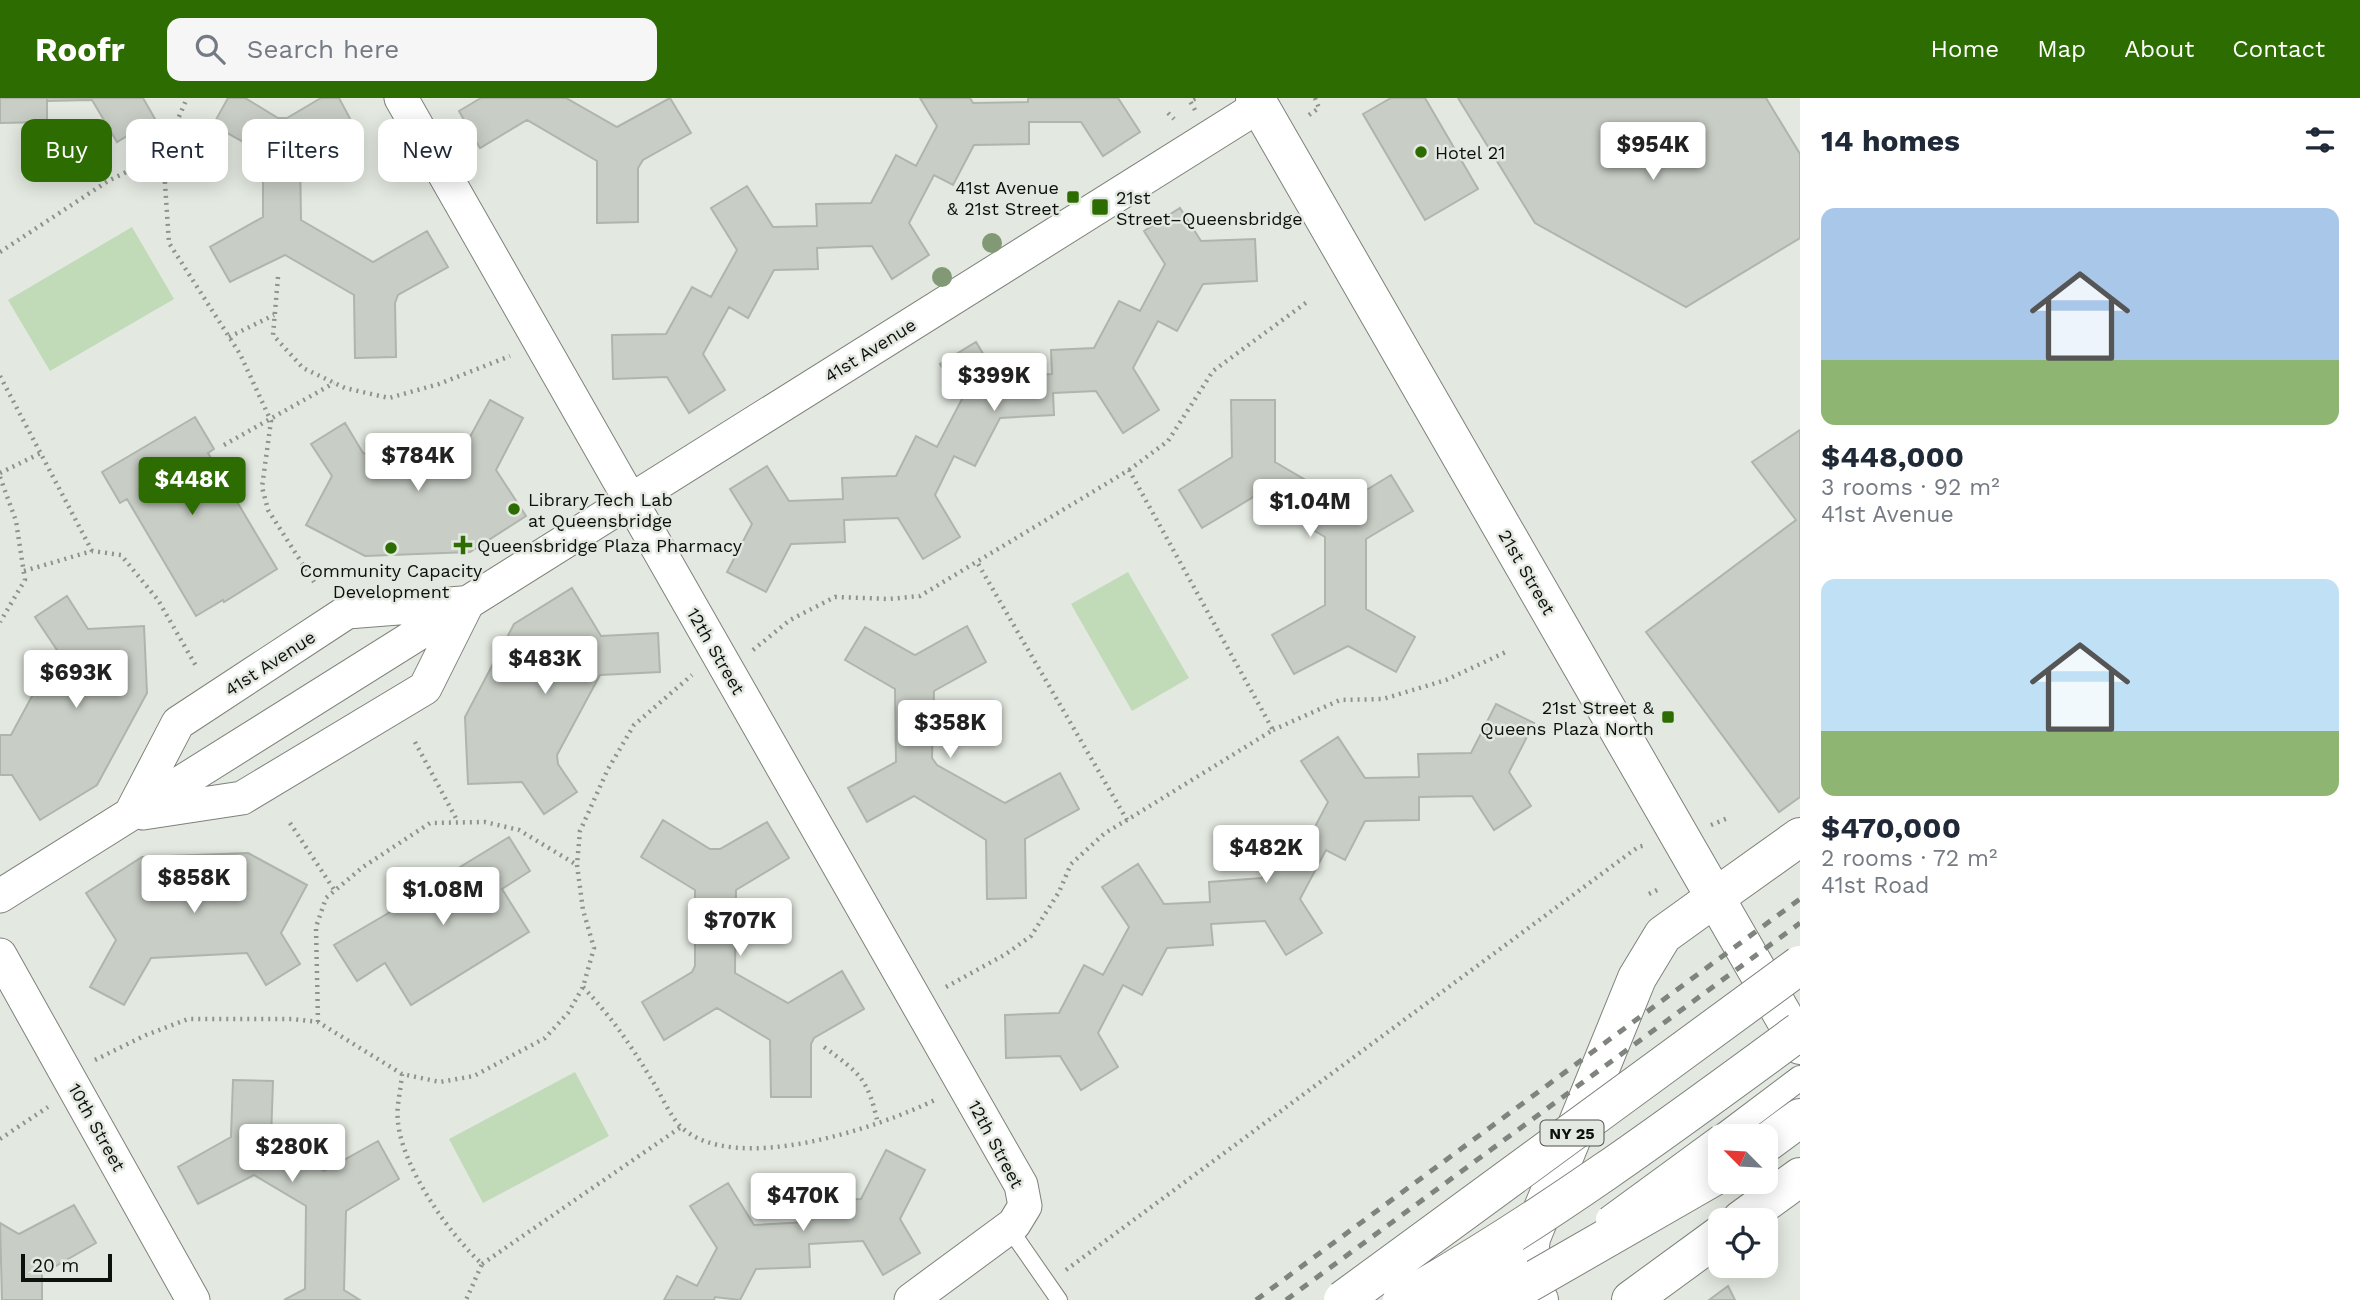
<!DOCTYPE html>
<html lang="en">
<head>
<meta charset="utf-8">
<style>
  :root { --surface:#fff; --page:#f6f6f7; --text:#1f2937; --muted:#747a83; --accent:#2d6c00 }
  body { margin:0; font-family:"Work Sans",sans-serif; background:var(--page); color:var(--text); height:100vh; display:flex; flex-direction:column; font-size:26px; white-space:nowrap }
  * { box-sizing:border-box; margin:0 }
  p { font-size:23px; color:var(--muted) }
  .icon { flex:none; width:38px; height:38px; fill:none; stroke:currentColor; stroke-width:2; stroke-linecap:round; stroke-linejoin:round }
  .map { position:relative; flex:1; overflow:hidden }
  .panel { display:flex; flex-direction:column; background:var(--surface); width:560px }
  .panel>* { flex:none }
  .banner { position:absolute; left:21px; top:21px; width:665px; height:63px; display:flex; gap:14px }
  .needle { width:46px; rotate:294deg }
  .fabs { position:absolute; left:1708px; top:1026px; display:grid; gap:14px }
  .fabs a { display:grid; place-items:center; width:70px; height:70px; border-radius:14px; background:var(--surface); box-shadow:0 4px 18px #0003; font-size:35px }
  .scale { position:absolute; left:21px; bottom:18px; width:91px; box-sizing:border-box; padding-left:7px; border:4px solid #0e100d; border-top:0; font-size:19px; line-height:24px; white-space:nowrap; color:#0e100d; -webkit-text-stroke:5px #e3e9e1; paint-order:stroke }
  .price { position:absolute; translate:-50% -60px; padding:0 16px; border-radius:7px; background:#fff; color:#222; font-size:23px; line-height:46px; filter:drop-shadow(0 2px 4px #0008) }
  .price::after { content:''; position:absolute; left:50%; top:42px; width:21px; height:16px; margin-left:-10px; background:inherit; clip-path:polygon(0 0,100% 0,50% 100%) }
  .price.on { background:var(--accent); color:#fff }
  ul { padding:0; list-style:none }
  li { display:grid; align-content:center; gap:14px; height:371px; padding:0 21px }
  li span { display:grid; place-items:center; height:217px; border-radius:14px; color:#555 }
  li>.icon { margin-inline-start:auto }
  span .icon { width:126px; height:126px; fill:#fffc; stroke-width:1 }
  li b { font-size:30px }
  h2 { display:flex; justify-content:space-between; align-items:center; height:84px; padding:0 21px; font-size:30px }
  .pill { padding:0 24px; border-radius:14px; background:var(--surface); box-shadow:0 4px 18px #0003; font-size:24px; line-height:63px }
  .pill.on { background:var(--accent); color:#fff }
  header { display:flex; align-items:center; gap:42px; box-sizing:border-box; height:98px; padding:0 35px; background:var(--accent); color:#fff }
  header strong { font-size:33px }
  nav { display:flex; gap:38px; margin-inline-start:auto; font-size:24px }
  .search { width:490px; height:63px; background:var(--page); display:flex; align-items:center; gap:18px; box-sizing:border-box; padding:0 24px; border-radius:14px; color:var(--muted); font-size:26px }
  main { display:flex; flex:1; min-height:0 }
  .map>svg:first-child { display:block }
</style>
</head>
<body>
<header>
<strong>Roofr</strong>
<div class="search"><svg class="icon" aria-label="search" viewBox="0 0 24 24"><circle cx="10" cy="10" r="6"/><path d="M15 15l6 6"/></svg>Search here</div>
<nav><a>Home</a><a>Map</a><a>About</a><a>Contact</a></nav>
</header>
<main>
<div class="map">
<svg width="1800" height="1202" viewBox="0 0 1800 1202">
  <rect width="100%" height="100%" fill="#e3e9e1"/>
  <path fill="#c1dab8" d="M 132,129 L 174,201 L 50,273 L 8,202 Z
    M 1128,474 L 1189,580 L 1132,613 L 1071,506 Z
    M 575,974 L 609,1038 L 483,1105 L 449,1041 Z"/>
  <path fill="#c8cec6" stroke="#afb5ad" stroke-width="2" d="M 0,0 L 47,0 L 47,24 L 0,25 Z
    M 47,0 L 143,0 L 155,21 L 117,44 L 92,2 L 47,3 Z
    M 228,0 L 245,0 L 278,20 L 287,20 L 321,0 L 339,0 L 354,28 L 300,59 L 301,122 L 373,164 L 427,133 L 448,169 L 398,197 L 395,205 L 396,259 L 355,260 L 354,197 L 285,157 L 230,184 L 210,149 L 263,119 L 263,55 L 213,27 Z
    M 481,0 L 566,0 L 617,29 L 670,0 L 691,35 L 643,62 L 638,70 L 638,124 L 597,125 L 597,63 L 527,22 L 480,50 L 459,13 Z
    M 920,0 L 970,0 L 973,5 L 1028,4 L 1028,0 L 1118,0 L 1140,34 L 1103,58 L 1081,24 L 1029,24 L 1029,46 L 974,47 L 953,87 L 934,77 L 909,125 L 929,157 L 892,181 L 872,148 L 817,150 L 818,171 L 774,172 L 748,220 L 729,209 L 703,256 L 725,292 L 689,315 L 667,279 L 613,281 L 612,237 L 666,236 L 692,189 L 711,199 L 737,152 L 711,110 L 747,88 L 773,129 L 817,128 L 816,106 L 871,105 L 896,57 L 916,68 L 937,28 Z
    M 1391,0 L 1425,0 L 1478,91 L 1425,122 L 1363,16 Z
    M 1458,0 L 1766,0 L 1800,56 L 1800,140 L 1686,209 L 1535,125 Z
    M 1180,110 L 1201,143 L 1255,141 L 1257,183 L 1203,186 L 1177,233 L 1158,223 L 1133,270 L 1159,312 L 1123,335 L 1096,293 L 1053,295 L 1054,317 L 1000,320 L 975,368 L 954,358 L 935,397 L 960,439 L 923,461 L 898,420 L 844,422 L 845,444 L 791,446 L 766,494 L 727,474 L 752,426 L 730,391 L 767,368 L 789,403 L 843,401 L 842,380 L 896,378 L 916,338 L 937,349 L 962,301 L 940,266 L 976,244 L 997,279 L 1052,276 L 1051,252 L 1094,250 L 1119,203 L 1140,213 L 1165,166 L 1144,133 Z
    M 490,302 L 523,320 L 496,372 L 526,418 L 470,454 L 365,458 L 306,427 L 332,378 L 311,346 L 345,325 L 363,355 L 372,358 L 457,355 L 464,350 Z
    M 1231,302 L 1275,302 L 1275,364 L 1345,405 L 1391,377 L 1413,413 L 1366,441 L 1366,511 L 1415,539 L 1396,574 L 1348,548 L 1294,576 L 1272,537 L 1325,507 L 1325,439 L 1255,398 L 1202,430 L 1179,392 L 1232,359 Z
    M 195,319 L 214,351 L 208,355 L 277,471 L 224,504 L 223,502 L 196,518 L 127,401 L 120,405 L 102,374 Z
    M 1800,332 L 1800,699 L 1779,714 L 1646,534 L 1796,422 L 1752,364 Z
    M 572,490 L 601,538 L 658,535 L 660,574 L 600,577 L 557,657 L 558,666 L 577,694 L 544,716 L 522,684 L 468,686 L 465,619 L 514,526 Z
    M 67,498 L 88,531 L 144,528 L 147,595 L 97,687 L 40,722 L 12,677 L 0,677 L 0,637 L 11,637 L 57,552 L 35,519 Z
    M 967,528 L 986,564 L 934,593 L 932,660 L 937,667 L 1005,705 L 1060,675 L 1079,711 L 1025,741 L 1026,800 L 987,801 L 986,742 L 914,698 L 867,724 L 848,690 L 896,664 L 895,591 L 845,562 L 865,529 L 915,557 Z
    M 1496,606 L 1534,625 L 1509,674 L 1531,708 L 1494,732 L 1472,698 L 1419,699 L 1419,722 L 1365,723 L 1345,762 L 1326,752 L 1300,801 L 1322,835 L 1286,857 L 1265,823 L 1211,826 L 1213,847 L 1167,850 L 1142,897 L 1123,887 L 1098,935 L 1118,969 L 1081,992 L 1060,958 L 1006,960 L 1005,917 L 1059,915 L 1084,867 L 1103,877 L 1129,829 L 1102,789 L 1138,766 L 1164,806 L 1210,804 L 1209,784 L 1262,780 L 1288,732 L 1308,742 L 1328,704 L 1301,663 L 1338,639 L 1365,680 L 1419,679 L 1418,656 L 1471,655 Z
    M 663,722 L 710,751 L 720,751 L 767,724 L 789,760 L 736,792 L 735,875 L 788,905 L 842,873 L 864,911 L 814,940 L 811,946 L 811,999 L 771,999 L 770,942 L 717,910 L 664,942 L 642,904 L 692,874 L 695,868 L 695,792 L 641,759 Z
    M 509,739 L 530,773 L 502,791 L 529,834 L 411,907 L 385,865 L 357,883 L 334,847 L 453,777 L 452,774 Z
    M 248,755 L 307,787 L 281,835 L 300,866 L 266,887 L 247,855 L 151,860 L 124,907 L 90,889 L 116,842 L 86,795 L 142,759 Z
    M 233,982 L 273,983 L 271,1041 L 324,1073 L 378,1043 L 399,1081 L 346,1113 L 344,1192 L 360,1202 L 284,1202 L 305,1191 L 306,1108 L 254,1077 L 198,1106 L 178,1069 L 231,1039 Z
    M 886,1052 L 925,1072 L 900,1121 L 920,1155 L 883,1177 L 863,1143 L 809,1146 L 810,1169 L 756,1171 L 740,1202 L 715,1199 L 714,1202 L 664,1202 L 677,1178 L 697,1188 L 717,1150 L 690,1108 L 728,1085 L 754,1127 L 808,1124 L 807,1103 L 861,1101 Z
    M 74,1107 L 96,1145 L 42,1176 L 42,1202 L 2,1202 L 0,1125 L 19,1136 Z
    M 1728,1188 L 1735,1202 L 1709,1202 Z"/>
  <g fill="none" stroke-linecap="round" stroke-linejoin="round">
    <defs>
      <path id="service" d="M 1009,1130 L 1059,1202"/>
      <path id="pedestrian" d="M 1723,1038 L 1800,980"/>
      <path id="minor" d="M 401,0 L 1021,1087 L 1025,1108 L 1014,1126 L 911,1202
        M 131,715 L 178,625 L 347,514 L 462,505
        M 143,715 L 242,700 L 425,590 L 468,504
        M 0,798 L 1259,8
        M 0,857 L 193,1202"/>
      <path id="tertiary" d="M 1713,801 L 1800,739"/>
      <path id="secondary" d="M 1741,1122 L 1800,1079
        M 1631,1202 L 1720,1137"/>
      <path id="primary" d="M 1255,0 L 1800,947"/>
      <path id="trunk" d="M 1766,1045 L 1800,1020
        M 1539,1202 C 1527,1182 1528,1163 1531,1140 L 1637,880 L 1663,837 L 1713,801"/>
    </defs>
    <use href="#service" stroke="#7d827b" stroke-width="18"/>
    <use href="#pedestrian" stroke="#7d827b" stroke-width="26"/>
    <use href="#minor" stroke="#7d827b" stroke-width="35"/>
    <use href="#tertiary" stroke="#7d827b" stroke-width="40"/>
    <use href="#secondary" stroke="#7d827b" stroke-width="40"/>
    <use href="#primary" stroke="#7d827b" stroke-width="40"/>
    <use href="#trunk" stroke="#7d827b" stroke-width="40"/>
    <path stroke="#8f938d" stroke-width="4.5" stroke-dasharray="2 5" stroke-linecap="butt" d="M 1195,12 L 1190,3 L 1197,0
      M 1168,15 L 1174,21
      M 1309,17 L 1319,10 L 1315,0
      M 163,56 L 169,145 L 240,256 L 271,323 L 262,389 L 268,412 L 314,484
      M 0,154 L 108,83 L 163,56 L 187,0
      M 278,179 L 273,237 L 303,270 L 345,290 L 389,300 L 439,286 L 510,258
      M 229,239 L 274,217
      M 0,278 L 92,453
      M 224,347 L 334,285
      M 1129,372 L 1168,343 L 1213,273 L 1307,204
      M 0,375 L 43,354
      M 0,379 L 16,423 L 25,482 L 0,524
      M 24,473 L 92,453 L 121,457 L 158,502 L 196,568
      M 753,552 L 790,522 L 835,499 L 889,501 L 920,498 L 1129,372 L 1273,632 L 1127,722 L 977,464
      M 1273,632 L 1340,602 L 1383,601 L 1446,582 L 1508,553
      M 415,644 L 458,724
      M 290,725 L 335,793
      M 1711,727 L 1728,720
      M 1649,796 L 1659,791
      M 583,889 C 612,920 628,943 650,979 C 660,994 669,1017 681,1029 C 735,1079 880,1029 937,1001
      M 946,889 L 1006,856 L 1031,838 L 1059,794 L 1071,766 L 1105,735 L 1127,722
      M 318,924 L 316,829 L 326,800 L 363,769 L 430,725 L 485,724 L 519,732 L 577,767
      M 824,949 C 861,976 868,981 878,1026
      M 95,962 L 146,937 L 188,921 L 292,921 L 318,924 L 402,976 L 440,984 L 474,978 L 545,940 L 568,915 L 583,889 L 594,850 L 583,812 L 577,767 L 580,733 L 608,671 L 634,627 L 692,577
      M 402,976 C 401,991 396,1009 398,1024 C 402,1069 449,1136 482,1166 L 466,1202
      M 0,1041 L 48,1009
      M 482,1166 L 681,1029
      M 1066,1172 L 1638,749 L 1646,747"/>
    <use href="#service" stroke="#fff" stroke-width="16"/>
    <use href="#pedestrian" stroke="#fff" stroke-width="24"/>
    <use href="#minor" stroke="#fff" stroke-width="33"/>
    <use href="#tertiary" stroke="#fff" stroke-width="38"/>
    <use href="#secondary" stroke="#fff" stroke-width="38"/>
    <use href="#primary" stroke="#fff" stroke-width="38"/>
    <use href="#trunk" stroke="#fff" stroke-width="38"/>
    <path stroke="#7f847e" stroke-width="5" stroke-dasharray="9 9" stroke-linecap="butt" d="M 1256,1202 L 1800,801
      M 1286,1202 L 1800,825"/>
    <defs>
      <path id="pedestrian-bridge" d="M 1608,1121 L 1720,1039"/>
      <path id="trunk-bridge" d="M 1343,1202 L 1800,867
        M 1402,1202 C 1542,1123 1671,1028 1800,933
        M 1456,1202 L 1508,1163
        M 1499,1202 L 1720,1075"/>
    </defs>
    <use href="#pedestrian-bridge" stroke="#7d827b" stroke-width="26" stroke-linecap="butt"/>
    <use href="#trunk-bridge" stroke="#7d827b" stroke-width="40" stroke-linecap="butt"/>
    <use href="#pedestrian-bridge" stroke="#fff" stroke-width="24"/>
    <use href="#trunk-bridge" stroke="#fff" stroke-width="38"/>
  </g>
  <g fill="#819a75">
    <circle cx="992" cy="145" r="10"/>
    <circle cx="942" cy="179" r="10"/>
  </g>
  <g fill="#2d6c00" stroke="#e3e9e1" stroke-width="2.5">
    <circle cx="1421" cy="54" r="7"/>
    <rect x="1066" y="92" width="14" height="14" rx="3.5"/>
    <rect x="1091" y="100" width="18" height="18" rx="3.5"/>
    <circle cx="514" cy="411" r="7"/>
    <path d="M459.5 436.5h7v7h7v7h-7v7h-7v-7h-7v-7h7z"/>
    <circle cx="391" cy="450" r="7"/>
    <rect x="1661" y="612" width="14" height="14" rx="3.5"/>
  </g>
  <g text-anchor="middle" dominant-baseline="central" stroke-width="5" stroke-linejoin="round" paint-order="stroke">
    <rect fill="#e3e9e1" stroke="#4e514d" stroke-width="2" x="1540.5" y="1022.5" width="63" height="25" rx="5"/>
    <g font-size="16" font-weight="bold" fill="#0e100d">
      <text x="1572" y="1035">NY 25</text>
    </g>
    <g font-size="18" fill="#0e100d" stroke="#e3e9e1" text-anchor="start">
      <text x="1435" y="54">Hotel 21</text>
      <text x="1059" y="89" text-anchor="end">41st Avenue<tspan x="1059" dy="21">&amp; 21st Street</tspan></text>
      <text x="1116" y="99">21st<tspan x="1116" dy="21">Street–Queensbridge</tspan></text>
      <text x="528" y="401">Library Tech Lab<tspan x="528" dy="21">at Queensbridge</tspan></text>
      <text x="477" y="447">Queensbridge Plaza Pharmacy</text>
      <text x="391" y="472" text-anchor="middle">Community Capacity<tspan x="391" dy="21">Development</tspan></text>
      <text x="1654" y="609" text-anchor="end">21st Street &amp;<tspan x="1654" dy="21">Queens Plaza North</tspan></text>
    </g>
    <g font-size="18" fill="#0e100d" stroke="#e3e9e1">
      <text transform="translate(870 252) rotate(-32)">41st Avenue</text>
      <text transform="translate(1527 474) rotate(60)">21st Street</text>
      <text transform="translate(716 553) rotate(60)">12th Street</text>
      <text transform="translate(270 565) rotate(-33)">41st Avenue</text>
      <text transform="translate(97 1029) rotate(61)">10th Street</text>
      <text transform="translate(996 1046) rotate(62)">12th Street</text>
    </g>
  </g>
</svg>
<div class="fabs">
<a><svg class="needle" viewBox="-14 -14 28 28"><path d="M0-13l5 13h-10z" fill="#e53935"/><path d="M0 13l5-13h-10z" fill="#747a83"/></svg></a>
<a><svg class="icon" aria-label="locate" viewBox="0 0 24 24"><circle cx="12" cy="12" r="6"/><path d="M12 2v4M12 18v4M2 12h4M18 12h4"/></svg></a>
</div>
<div class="scale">20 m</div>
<b class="price" style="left:1653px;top:84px">$954K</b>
<b class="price" style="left:994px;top:315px">$399K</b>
<b class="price" style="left:418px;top:395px">$784K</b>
<b class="price on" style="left:192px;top:419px">$448K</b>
<b class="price" style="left:1310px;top:441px">$1.04M</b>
<b class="price" style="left:545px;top:598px">$483K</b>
<b class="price" style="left:76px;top:612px">$693K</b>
<b class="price" style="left:950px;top:662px">$358K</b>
<b class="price" style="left:1266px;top:787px">$482K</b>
<b class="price" style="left:194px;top:817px">$858K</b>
<b class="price" style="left:443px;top:829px">$1.08M</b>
<b class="price" style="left:740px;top:860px">$707K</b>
<b class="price" style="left:292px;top:1086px">$280K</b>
<b class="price" style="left:803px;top:1135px">$470K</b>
<div class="banner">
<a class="pill on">Buy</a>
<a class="pill">Rent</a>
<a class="pill">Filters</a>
<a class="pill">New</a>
</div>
</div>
<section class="panel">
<h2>14 homes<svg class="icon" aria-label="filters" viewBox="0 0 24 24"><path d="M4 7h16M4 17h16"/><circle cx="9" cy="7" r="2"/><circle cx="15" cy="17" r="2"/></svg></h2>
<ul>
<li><span style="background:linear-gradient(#a9c7e8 70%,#8fb573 0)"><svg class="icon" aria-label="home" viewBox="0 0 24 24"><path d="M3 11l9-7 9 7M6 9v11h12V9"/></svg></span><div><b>$448,000</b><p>3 rooms · 92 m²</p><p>41st Avenue</p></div></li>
<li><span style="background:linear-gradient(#bfe0f5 70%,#8fb573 0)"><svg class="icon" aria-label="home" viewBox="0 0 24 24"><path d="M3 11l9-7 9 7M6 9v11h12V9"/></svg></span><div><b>$470,000</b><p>2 rooms · 72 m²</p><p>41st Road</p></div></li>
</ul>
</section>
</main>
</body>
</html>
